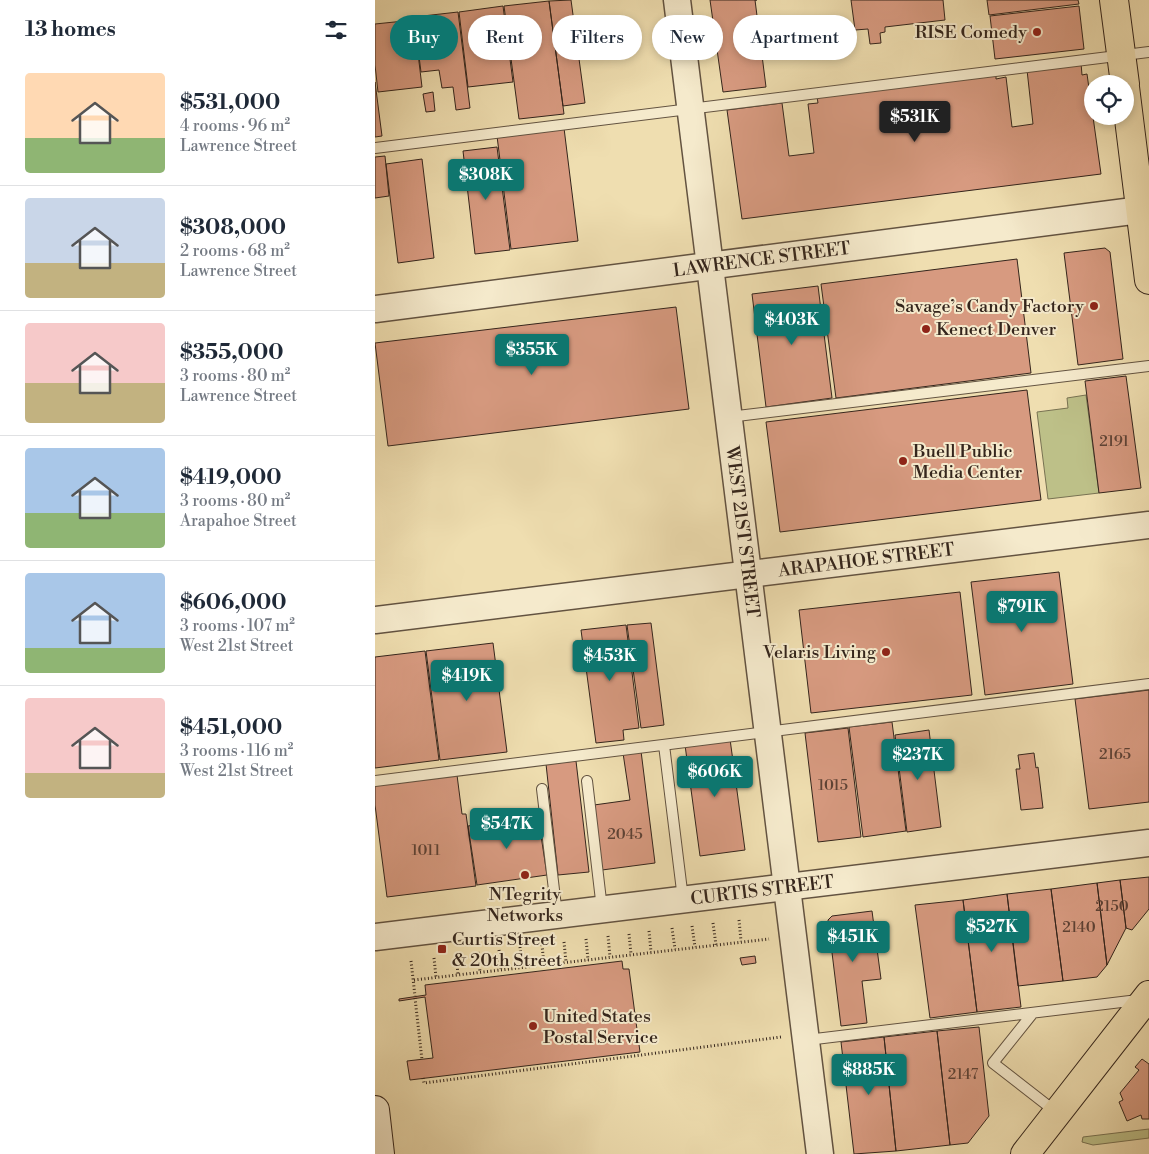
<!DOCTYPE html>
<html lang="en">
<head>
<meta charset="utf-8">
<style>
  :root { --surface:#fff; --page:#f2f2f3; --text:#1f2937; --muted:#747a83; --line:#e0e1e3; --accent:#0f766e }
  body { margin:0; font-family:"Libre Bodoni",serif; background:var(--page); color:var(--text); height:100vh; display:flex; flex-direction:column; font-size:19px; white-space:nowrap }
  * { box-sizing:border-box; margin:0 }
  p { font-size:16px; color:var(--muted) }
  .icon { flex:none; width:28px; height:28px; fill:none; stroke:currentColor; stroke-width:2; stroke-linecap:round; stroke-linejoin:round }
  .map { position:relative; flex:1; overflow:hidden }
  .panel { display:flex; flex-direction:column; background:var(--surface); width:375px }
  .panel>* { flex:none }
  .guide { position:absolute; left:15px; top:15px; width:475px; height:45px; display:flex; gap:10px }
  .fabs { position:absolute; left:709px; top:75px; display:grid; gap:10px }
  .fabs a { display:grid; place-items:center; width:50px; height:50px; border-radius:50%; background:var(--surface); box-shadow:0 2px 8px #0003; font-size:25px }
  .price { position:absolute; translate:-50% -42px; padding:0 11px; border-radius:5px; background:var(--accent); color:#fff; font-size:16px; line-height:32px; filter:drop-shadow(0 1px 2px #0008) }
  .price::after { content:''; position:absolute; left:50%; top:30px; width:15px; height:11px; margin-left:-8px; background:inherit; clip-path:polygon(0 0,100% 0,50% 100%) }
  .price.on { background:#222; color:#fff }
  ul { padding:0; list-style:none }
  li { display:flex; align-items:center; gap:15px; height:125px; padding:0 25px }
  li+li { border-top:1px solid var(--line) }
  li span { display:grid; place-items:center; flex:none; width:140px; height:100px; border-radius:5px; color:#555 }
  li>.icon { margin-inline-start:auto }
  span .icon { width:60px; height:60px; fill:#fffc; stroke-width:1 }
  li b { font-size:21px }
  h2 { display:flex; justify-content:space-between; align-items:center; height:60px; padding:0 25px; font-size:21px }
  .chip { padding:0 18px; border-radius:22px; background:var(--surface); box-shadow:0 2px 8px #0003; font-size:18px; line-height:45px }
  .chip.on { background:var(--accent); color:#fff }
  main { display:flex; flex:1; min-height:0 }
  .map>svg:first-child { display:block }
</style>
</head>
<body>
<main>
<section class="panel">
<h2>13 homes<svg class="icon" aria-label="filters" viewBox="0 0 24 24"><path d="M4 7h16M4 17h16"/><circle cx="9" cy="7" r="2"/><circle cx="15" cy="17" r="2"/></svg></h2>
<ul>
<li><span style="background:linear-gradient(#ffd9b3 65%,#8fb573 0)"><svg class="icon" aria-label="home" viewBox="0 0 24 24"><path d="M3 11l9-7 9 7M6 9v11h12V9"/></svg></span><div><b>$531,000</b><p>4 rooms · 96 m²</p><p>Lawrence Street</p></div></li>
<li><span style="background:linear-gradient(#c9d6e8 65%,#c2b280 0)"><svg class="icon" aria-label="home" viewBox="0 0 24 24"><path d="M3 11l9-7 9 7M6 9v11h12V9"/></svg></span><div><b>$308,000</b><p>2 rooms · 68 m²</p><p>Lawrence Street</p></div></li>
<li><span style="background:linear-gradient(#f6c9c9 60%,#c2b280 0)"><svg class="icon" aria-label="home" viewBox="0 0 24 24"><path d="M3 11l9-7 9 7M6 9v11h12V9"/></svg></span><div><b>$355,000</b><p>3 rooms · 80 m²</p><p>Lawrence Street</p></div></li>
<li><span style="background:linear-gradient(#a9c7e8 65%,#8fb573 0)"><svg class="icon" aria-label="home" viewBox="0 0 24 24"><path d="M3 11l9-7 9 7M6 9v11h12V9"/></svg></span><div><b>$419,000</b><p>3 rooms · 80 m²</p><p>Arapahoe Street</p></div></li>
<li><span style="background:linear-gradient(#a9c7e8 75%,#8fb573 0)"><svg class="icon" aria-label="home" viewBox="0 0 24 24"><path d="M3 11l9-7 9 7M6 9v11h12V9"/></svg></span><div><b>$606,000</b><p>3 rooms · 107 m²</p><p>West 21st Street</p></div></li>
<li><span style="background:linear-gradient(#f6c9c9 75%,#c2b280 0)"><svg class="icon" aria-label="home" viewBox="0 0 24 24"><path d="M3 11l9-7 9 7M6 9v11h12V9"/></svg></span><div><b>$451,000</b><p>3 rooms · 116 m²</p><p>West 21st Street</p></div></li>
</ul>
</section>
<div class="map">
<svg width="774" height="1154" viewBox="0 0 774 1154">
  <rect width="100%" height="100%" fill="#efdeb0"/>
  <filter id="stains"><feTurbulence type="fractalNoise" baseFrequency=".004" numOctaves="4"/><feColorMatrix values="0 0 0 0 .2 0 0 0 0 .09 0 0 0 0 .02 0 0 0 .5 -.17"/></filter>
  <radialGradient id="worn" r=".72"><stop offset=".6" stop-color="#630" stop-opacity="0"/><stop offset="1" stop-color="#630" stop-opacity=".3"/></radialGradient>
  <path fill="#bdc088" stroke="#787252" d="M 711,395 L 724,493 L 673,499 L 662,412 L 693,408 L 692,398 Z
    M 774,1129 L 774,1138 L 718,1145 L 707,1142 L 708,1137 Z"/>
  <path fill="#d79a80" stroke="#34251c" d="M 196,0 L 210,103 L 188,106 L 174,1 Z
    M 335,0 L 382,0 L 380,0 L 391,87 L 348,92 Z
    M 476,0 L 568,0 L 570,20 L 510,27 L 510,32 L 505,33 L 506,43 L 495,44 L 493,29 L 480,30 Z
    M 612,0 L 703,0 L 704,4 L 614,15 Z
    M 174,1 L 189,114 L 144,119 L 129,6 Z
    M 128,6 L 138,82 L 93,87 L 84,12 Z
    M 704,6 L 709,49 L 620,59 L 615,16 Z
    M 83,12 L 95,108 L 81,110 L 78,87 L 67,88 L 64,70 L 46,72 L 39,17 Z
    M 39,20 L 47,87 L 3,92 L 0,65 L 0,24 Z
    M 706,63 L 707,75 L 712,74 L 726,174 L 367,219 L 352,110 L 407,103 L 414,156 L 439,153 L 433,104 L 443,103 L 442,97 L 621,75 L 621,79 L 631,77 L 637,127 L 658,124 L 652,70 Z
    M 0,82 L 7,136 L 0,137 Z
    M 58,92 L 60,111 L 51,112 L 48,94 Z
    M 189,128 L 203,241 L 136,249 L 122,136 Z
    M 122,147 L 135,250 L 100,254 L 88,151 Z
    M 10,156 L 14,196 L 0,198 L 0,157 Z
    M 47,159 L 59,258 L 23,263 L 11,164 Z
    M 730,248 L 735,252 L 748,359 L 703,365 L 689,253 Z
    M 642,259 L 656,373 L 461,398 L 446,284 Z
    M 443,286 L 457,398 L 391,407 L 377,294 Z
    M 301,307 L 314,409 L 13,446 L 0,343 Z
    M 751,376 L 766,488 L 724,493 L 710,381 Z
    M 652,390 L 666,500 L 405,532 L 391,422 Z
    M 684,572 L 698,684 L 610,695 L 596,582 Z
    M 585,592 L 597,695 L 436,713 L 424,610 Z
    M 276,623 L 289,725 L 266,728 L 252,625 Z
    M 251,625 L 264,728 L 248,730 L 249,740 L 221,743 L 206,630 Z
    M 118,643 L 132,752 L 65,760 L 51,651 Z
    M 50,651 L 64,760 L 0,768 L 0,657 Z
    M 774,690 L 774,802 L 714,809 L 700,699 Z
    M 517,722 L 531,831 L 488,837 L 474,727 Z
    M 473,728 L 486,837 L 443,842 L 430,733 Z
    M 554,730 L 566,827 L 532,832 L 520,735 Z
    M 355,739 L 370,850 L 325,856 L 310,745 Z
    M 266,751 L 280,863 L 227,870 L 219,805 L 255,800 L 248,753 Z
    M 659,753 L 661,768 L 663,767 L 668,808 L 646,810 L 641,769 L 645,769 L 643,755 Z
    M 201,761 L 214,872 L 183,875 L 171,764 Z
    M 82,775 L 87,814 L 91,814 L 101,886 L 12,897 L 0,805 L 0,785 Z
    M 163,816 L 172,875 L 102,885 L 93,826 Z
    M 774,877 L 774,909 L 757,930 L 751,928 L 745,880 Z
    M 745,880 L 751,928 L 732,965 L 722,883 Z
    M 722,883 L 732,965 L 722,977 L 688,981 L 676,889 Z
    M 676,889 L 688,981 L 643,986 L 632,894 Z
    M 632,894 L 646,1007 L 602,1012 L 588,900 Z
    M 588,900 L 602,1012 L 555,1018 L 540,905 Z
    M 497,911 L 506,979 L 487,981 L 492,1023 L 466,1026 L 453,920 L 457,916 Z
    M 380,956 L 381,963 L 367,965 L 365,958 Z
    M 247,961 L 248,969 L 254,969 L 265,1052 L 35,1080 L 32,1061 L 58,1058 L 50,997 L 24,1001 L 24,999 L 51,995 L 50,985 Z
    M 604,1027 L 614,1116 L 593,1143 L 575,1145 L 562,1031 Z
    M 562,1031 L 575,1145 L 521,1151 L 509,1037 Z
    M 509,1037 L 521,1151 L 479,1154 L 466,1042 Z
    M 767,1059 L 774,1064 L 774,1119 L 767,1119 L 766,1115 L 752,1121 L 744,1102 L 748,1100 L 745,1093 L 764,1070 L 760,1067 Z"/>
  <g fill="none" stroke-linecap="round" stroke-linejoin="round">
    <defs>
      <path id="service" d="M 0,148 L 774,52
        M 354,417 L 774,366
        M 289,745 L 308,899
        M 0,781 L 774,684
        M 212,781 L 227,909
        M 167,789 L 182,915
        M 658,1013 L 618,1063 L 681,1112
        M 432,1040 L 763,1000"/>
      <g id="tertiary">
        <path id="s1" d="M 302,0 L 445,1154"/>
        <path id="s2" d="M 0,309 L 774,209"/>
        <path id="s3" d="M 0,620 L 774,525"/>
        <path id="s4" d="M 0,937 L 774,843"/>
      </g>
      <path id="secondary" d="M 0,1110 L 5,1154"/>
      <path id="primary" d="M 739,0 L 750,84
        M 750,87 L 774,280
        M 650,1154 L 774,995"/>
    </defs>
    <use href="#service" stroke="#635341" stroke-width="12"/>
    <use href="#tertiary" stroke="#635341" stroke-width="29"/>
    <use href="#secondary" stroke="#34251c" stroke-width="30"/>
    <use href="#primary" stroke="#34251c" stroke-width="30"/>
    <path stroke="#34251c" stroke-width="3" stroke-dasharray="1 2.5" stroke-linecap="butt" d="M 364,920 L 366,941
      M 338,923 L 341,945
      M 317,926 L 320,947
      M 297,928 L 300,949
      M 274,931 L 276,952
      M 254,934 L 256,954
      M 233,936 L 235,957
      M 211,939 L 213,960
      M 189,942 L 191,962
      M 167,945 L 169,965
      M 145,947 L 147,967
      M 124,950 L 126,970
      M 103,952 L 105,972
      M 81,955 L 83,974
      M 59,958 L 61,977
      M 36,961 L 40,996
      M 39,980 L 394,939
      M 40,998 L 47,1060
      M 48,1078 L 49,1083 L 406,1037"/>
    <use href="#service" stroke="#f5eacc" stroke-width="10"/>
    <use href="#tertiary" stroke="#f5eacc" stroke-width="26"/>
    <use href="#secondary" stroke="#f5eacc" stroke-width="28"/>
    <use href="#primary" stroke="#efdeb0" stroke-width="28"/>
  </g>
  <g fill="#8f2418" stroke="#f5eacc" stroke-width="2">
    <circle cx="662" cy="32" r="5"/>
    <circle cx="719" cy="306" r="5"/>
    <circle cx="551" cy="329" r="5"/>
    <circle cx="528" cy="461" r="5"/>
    <circle cx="511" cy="652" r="5"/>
    <circle cx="150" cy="875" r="5"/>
    <rect x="62" y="944" width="10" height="10" rx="2.5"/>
    <circle cx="158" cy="1026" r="5"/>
  </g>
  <g text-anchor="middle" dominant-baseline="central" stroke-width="4" stroke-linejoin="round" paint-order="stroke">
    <g font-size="15" fill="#5d4235">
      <text x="739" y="441">2191</text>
      <text x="740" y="754">2165</text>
      <text x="458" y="785">1015</text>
      <text x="250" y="834">2045</text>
      <text x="51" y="850">1011</text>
      <text x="737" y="906">2150</text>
      <text x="704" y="927">2140</text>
      <text x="588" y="1074">2147</text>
    </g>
    <g font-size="18" fill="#34251c" stroke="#f5eacc" text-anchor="start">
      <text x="652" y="32" text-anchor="end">RISE Comedy</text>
      <text x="709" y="306" text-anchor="end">Savage’s Candy Factory</text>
      <text x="561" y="329">Kenect Denver</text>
      <text x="538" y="451">Buell Public<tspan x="538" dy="21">Media Center</tspan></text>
      <text x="501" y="652" text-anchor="end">Velaris Living</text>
      <text x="150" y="894" text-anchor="middle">NTegrity<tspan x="150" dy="21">Networks</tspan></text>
      <text x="77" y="939">Curtis Street<tspan x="77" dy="21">&amp; 20th Street</tspan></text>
      <text x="168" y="1016">United States<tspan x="168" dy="21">Postal Service</tspan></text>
    </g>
    <g font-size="18" fill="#34251c" stroke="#f5eacc">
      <text stroke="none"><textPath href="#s2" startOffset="390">LAWRENCE STREET</textPath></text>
      <text stroke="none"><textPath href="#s1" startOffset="536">WEST 21ST STREET</textPath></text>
      <text stroke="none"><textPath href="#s3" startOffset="495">ARAPAHOE STREET</textPath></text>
      <text stroke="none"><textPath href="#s4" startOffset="390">CURTIS STREET</textPath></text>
    </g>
  </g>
  <rect width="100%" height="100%" filter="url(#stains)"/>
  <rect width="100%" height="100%" fill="url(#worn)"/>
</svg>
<div class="fabs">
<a><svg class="icon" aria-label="locate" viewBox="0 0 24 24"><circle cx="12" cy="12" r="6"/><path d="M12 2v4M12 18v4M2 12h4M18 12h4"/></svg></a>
</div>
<b class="price on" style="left:540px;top:143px">$531K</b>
<b class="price" style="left:111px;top:201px">$308K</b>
<b class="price" style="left:417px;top:346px">$403K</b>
<b class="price" style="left:157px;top:376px">$355K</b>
<b class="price" style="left:647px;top:633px">$791K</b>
<b class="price" style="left:235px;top:682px">$453K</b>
<b class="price" style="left:92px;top:702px">$419K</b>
<b class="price" style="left:543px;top:781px">$237K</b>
<b class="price" style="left:340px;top:798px">$606K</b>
<b class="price" style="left:132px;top:850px">$547K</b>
<b class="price" style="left:617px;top:953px">$527K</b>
<b class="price" style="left:478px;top:963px">$451K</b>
<b class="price" style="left:494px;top:1096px">$885K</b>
<div class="guide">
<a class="chip on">Buy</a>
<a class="chip">Rent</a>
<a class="chip">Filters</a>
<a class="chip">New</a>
<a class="chip">Apartment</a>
</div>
</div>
</main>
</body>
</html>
